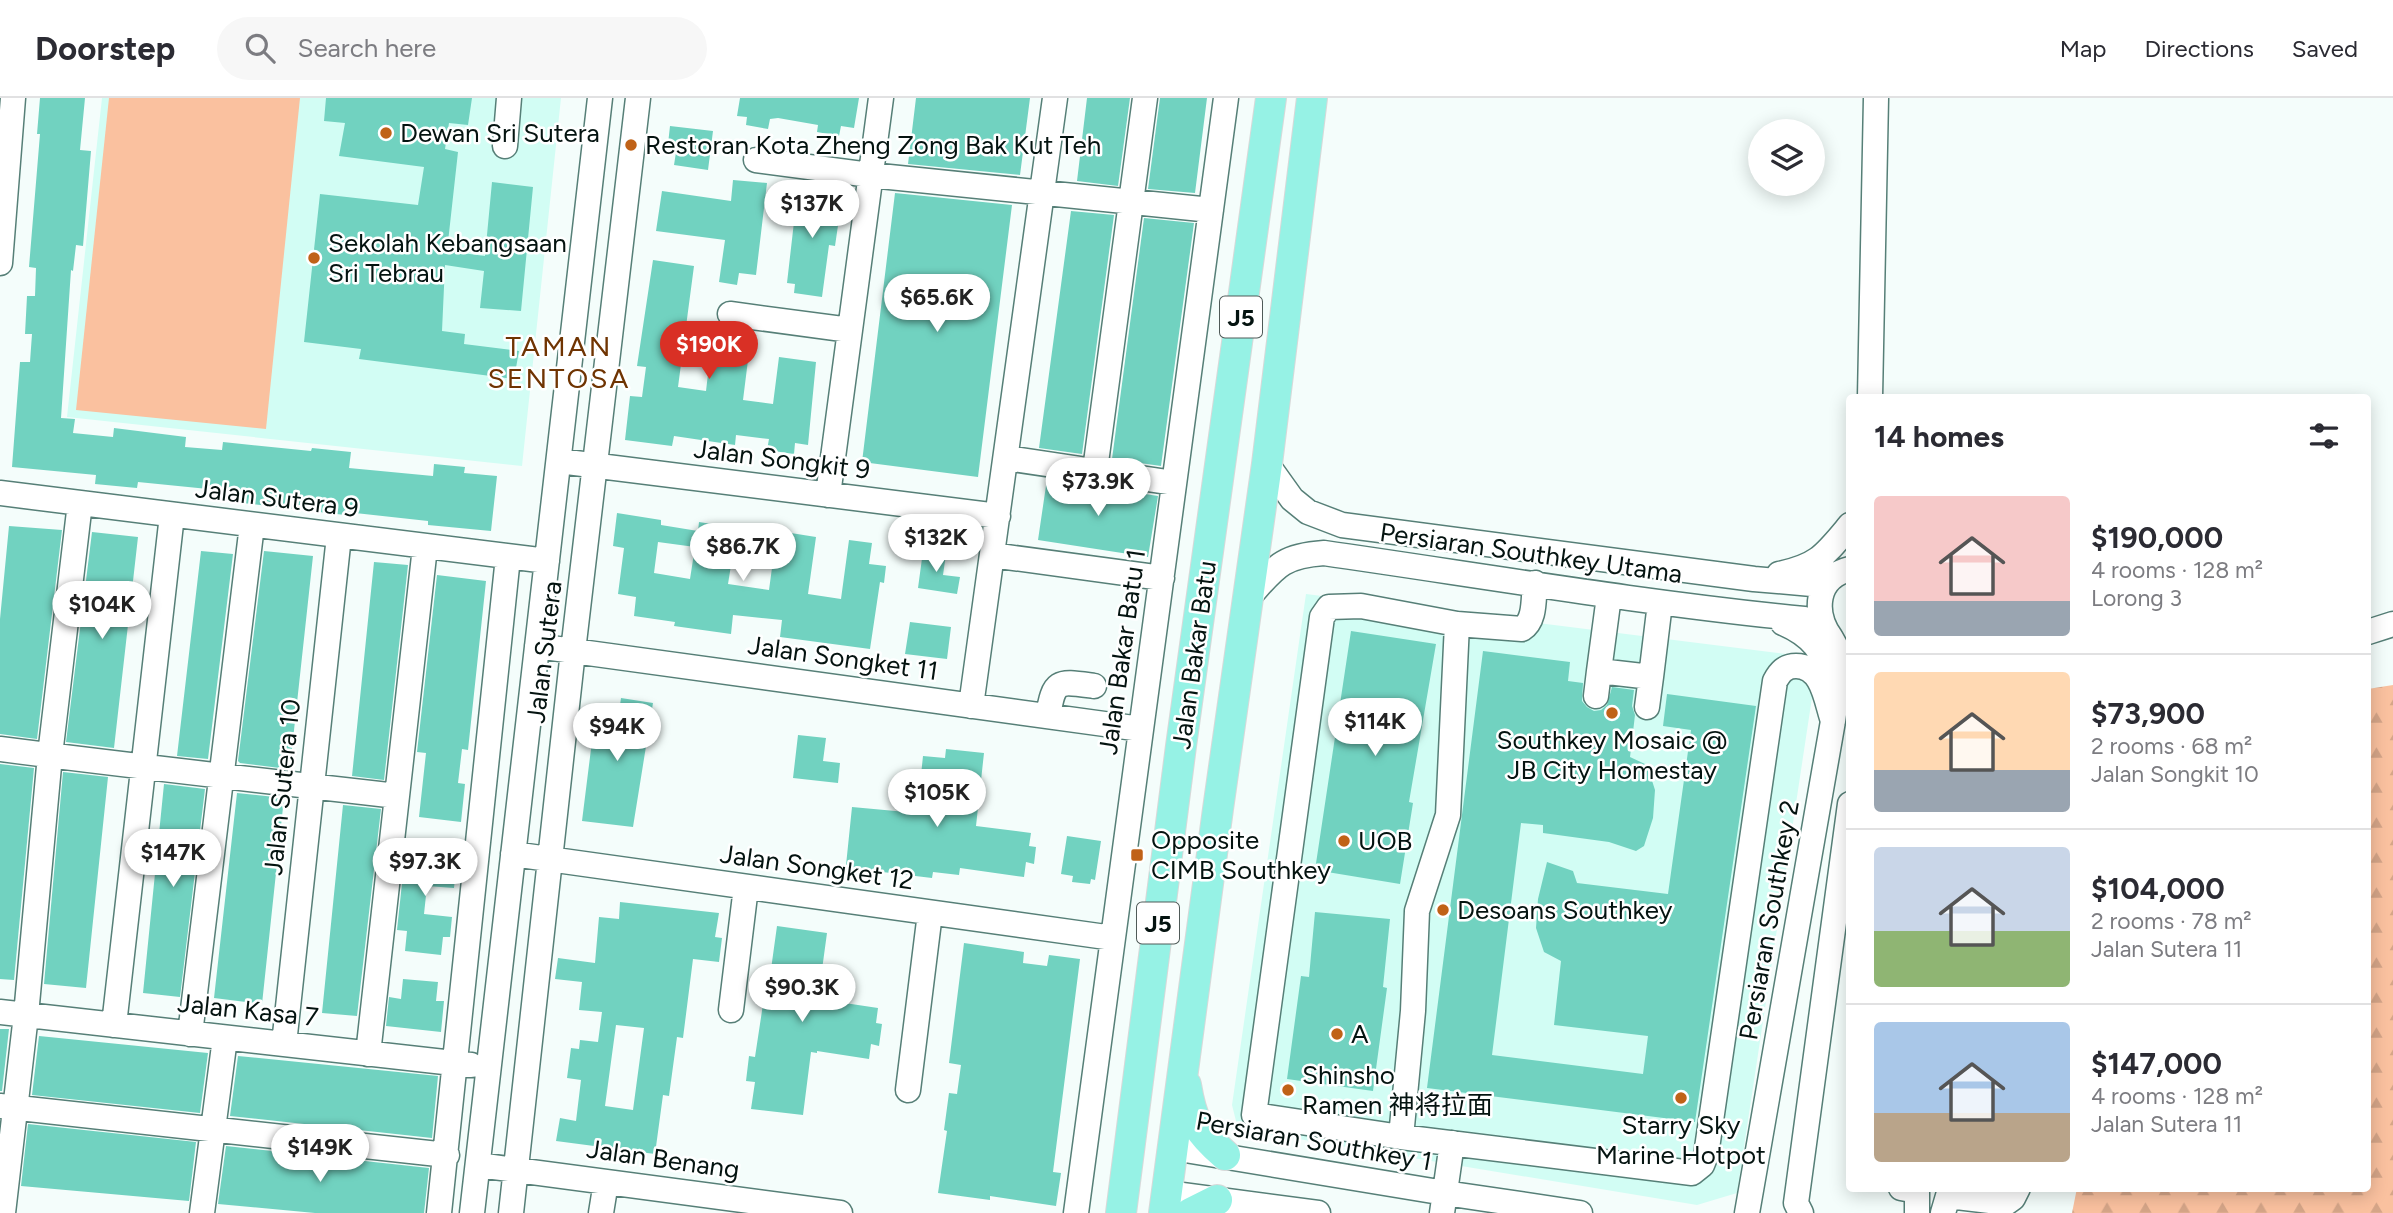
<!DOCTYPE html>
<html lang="en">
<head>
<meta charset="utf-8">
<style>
  :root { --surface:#fff; --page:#f7f7f7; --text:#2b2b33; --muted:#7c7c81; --line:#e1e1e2; --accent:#d93025 }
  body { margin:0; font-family:Figtree,"Noto Sans SC",sans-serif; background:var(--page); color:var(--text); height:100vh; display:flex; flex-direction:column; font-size:26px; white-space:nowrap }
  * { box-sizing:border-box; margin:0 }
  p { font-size:23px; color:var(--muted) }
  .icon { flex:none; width:38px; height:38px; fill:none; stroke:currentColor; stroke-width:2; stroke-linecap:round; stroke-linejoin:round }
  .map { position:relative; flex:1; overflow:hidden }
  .drawer { position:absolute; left:1846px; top:296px; width:525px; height:798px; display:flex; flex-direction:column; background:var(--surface); border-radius:7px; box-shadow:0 4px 18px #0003 }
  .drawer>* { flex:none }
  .fabs { position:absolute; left:1748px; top:21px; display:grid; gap:14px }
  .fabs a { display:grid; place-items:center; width:77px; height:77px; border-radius:50%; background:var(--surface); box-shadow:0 4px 18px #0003; font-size:35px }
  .price { position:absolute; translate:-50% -60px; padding:0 16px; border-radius:24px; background:#fff; color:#222; font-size:23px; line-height:46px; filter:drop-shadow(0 2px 4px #0008) }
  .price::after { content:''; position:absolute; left:50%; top:42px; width:21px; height:16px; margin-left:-10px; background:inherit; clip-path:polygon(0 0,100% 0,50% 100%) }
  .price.active { background:var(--accent); color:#fff }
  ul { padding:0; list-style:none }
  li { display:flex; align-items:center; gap:21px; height:175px; padding:0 28px }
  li+li { border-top:2px solid var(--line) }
  li span { display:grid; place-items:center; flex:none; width:196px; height:140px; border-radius:7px; color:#555 }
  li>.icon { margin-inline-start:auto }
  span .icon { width:84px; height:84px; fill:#fffc; stroke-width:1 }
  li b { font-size:30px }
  h2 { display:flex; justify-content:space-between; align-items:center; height:84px; padding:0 28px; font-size:30px }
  header { display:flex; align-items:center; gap:42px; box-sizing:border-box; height:98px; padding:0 35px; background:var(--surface); border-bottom:2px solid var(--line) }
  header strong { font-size:33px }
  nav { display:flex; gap:38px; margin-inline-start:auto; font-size:24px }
  .search { width:490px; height:63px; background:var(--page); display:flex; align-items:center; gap:18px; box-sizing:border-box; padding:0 24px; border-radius:38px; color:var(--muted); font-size:26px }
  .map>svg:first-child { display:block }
</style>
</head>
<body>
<header>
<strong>Doorstep</strong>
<div class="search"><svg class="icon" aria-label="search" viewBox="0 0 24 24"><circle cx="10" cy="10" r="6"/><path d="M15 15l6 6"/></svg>Search here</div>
<nav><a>Map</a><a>Directions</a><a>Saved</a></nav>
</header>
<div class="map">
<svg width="2393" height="1115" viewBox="0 0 2393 1115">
  <defs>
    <pattern id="forest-firs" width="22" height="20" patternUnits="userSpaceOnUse" patternTransform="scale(1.75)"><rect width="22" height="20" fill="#fac19f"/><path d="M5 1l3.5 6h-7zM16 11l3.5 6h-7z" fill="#d5a588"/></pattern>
  </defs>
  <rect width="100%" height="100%" fill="#f4fdfb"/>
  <path fill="#d2fdf4" d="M 102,0 L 561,0 L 522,368 L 67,319 Z
    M 1306,496 L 1818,560 L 1737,1095 L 1697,1107 L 1238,1031 L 1232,1007 Z"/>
  <path fill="url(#forest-firs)" d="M 2393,587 L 2393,1115 L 2072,1115 L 2077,1090 L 2368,1090 L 2368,591 Z"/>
  <path fill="#fac19f" d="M 109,0 L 300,0 L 266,331 L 76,312 Z"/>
  <path fill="#71d2c0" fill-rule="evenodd" d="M 40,0 L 85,0 L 80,52 L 91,53 L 83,148 L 76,147 L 73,173 L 71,172 L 61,320 L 75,321 L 73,335 L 113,339 L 114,330 L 186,339 L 185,349 L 222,352 L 223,344 L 311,353 L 312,350 L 351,354 L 349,370 L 433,378 L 434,366 L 465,369 L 464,375 L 497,378 L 491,433 L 428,427 L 428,423 L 346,414 L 345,417 L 217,402 L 218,392 L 138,384 L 137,390 L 95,386 L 96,377 L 12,369 L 20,264 L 30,264 L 32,236 L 25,236 L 27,198 L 35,198 L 36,170 L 29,169 L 40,36 L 37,36 Z
    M 326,0 L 472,0 L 468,27 L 449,25 L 445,51 L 458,54 L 447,153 L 485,158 L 492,84 L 533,89 L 521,213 L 480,210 L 484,173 L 445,167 L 442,233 L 465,236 L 464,246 L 519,253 L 514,281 L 359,261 L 361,251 L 304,244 L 320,96 L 418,107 L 424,69 L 339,58 L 345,25 L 324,23 Z
    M 740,0 L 859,0 L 854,30 L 841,28 L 839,38 L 817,34 L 818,27 L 778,20 L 770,21 L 768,31 L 746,27 L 747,19 L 737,18 Z
    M 916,0 L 1030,0 L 1020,77 L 908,66 Z
    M 1087,0 L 1130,0 L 1118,88 L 1077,83 Z
    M 1160,0 L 1207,0 L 1195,95 L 1148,91 Z
    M 670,28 L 713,33 L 708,72 L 674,67 L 677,48 L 668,46 Z
    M 733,82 L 767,85 L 756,177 L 739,175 L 737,187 L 719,184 L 725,142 L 656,133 L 662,93 L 731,103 Z
    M 798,89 L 829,93 L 841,107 L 835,148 L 829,147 L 822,199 L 794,195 L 795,186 L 787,185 Z
    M 895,95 L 1012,107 L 978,379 L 862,364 Z
    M 1071,113 L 1114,117 L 1082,356 L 1039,350 Z
    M 1144,120 L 1194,125 L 1161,368 L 1112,361 Z
    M 653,162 L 694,168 L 678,289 L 706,293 L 712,242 L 750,246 L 743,302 L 773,306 L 779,259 L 816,264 L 808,347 L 795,345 L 794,356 L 767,352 L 769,341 L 736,337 L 735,347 L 674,338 L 672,348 L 625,342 L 630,298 L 642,299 L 646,269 L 637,268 Z
    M 1047,381 L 1158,398 L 1148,459 L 1038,442 Z
    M 617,415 L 661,422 L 661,427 L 698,433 L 699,424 L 737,430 L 728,486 L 769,492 L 774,455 L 769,454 L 772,432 L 816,439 L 808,496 L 841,501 L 849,442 L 872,445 L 869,466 L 886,468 L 884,485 L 880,484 L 870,551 L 780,539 L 782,522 L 733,517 L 731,536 L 674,528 L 675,524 L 634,518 L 636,499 L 618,496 L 624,450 L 613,448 ZM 658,444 L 695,449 L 690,481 L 654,475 Z
    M 9,428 L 62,432 L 37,641 L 0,636 L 0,521 Z
    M 92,434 L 138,439 L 114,650 L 66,644 Z
    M 201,453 L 233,456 L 208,661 L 177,658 Z
    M 264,453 L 313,458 L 290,669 L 288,671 L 240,665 L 238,663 Z
    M 923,453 L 946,456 L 943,477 L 960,479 L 957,496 L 918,490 Z
    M 374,464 L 408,467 L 384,682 L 352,678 Z
    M 437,477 L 486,483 L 468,652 L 462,651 L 458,685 L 465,686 L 461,724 L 419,719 L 426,655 L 417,654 Z
    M 910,524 L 951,529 L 947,561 L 905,556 Z
    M 1351,533 L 1436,546 L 1409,704 L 1413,705 L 1400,786 L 1315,772 Z
    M 1483,553 L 1570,564 L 1568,583 L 1583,585 L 1582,603 L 1587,609 L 1594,613 L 1601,612 L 1607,607 L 1612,589 L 1634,592 L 1632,608 L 1635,617 L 1630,659 L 1647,667 L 1655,692 L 1653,720 L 1644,748 L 1636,753 L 1609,744 L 1543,735 L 1543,727 L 1521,725 L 1492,957 L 1643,976 L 1648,938 L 1554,927 L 1561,863 L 1544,854 L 1536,830 L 1538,801 L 1547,764 L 1573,773 L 1577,785 L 1668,796 L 1691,632 L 1663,628 L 1667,596 L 1756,608 L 1695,1024 L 1427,990 Z
    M 621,600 L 653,605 L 633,729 L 582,723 L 596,611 L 619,614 Z
    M 798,637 L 826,640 L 823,663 L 840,665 L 838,685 L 793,680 Z
    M 946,651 L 984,655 L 976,728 L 1031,735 L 1029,748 L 1036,749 L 1034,766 L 1026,764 L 1024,779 L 960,770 L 959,777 L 933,774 L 932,780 L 866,772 L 866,778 L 845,777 L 852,709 L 917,715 L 923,658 L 945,660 Z
    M 0,666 L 34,670 L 14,882 L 0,881 Z
    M 63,674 L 108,679 L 86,890 L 44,886 Z
    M 164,686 L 205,691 L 180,899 L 143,895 Z
    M 237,695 L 284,700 L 262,906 L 214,900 Z
    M 343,707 L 381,711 L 357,918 L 322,915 Z
    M 1067,738 L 1101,743 L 1095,782 L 1091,781 L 1090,786 L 1072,784 L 1073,778 L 1061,776 Z
    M 406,748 L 458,753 L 454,790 L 427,788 L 424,816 L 452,819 L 450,839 L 443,839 L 441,857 L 405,853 L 407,833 L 397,832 Z
    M 620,804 L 719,815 L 715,839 L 722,840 L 719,864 L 693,861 L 683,940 L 677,939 L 669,998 L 663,997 L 655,1056 L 556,1043 L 560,1020 L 576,1023 L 581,982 L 567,980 L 571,950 L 579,951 L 580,942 L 598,944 L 602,914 L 579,912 L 582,884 L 555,881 L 558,860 L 595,865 L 599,819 L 619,821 ZM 616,927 L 644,930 L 633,1012 L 605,1008 Z
    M 1315,814 L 1390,821 L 1383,889 L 1387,890 L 1373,993 L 1287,981 L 1301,878 L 1309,879 Z
    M 777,828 L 827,835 L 818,901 L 878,910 L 876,925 L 882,926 L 879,948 L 871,946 L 869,961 L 817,953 L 817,955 L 811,954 L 803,1017 L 751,1011 L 755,984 L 746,983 L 749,958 L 755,959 L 765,893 L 768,893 Z
    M 964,845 L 1024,854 L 1023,865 L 1047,868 L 1049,857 L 1080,861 L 1053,1074 L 1061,1075 L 1056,1108 L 990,1098 L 990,1102 L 938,1095 L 947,1033 L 944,1032 L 949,995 L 957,996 L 961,967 L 949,965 Z
    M 403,881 L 438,884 L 436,903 L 444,903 L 441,934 L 386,928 L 389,899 L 401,901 Z
    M 0,931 L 9,931 L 2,993 L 0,993 Z
    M 39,938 L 208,955 L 200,1015 L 32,997 Z
    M 238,958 L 438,978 L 432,1040 L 230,1018 Z
    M 28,1026 L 196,1044 L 189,1103 L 21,1088 Z
    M 226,1048 L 429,1070 L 424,1115 L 315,1115 L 218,1106 Z"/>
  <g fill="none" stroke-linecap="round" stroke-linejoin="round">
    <defs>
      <path id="minor" d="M 505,48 L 509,0
        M 756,62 L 870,77 L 1211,112
        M 0,165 L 13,0
        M 730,216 L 850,232
        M 1870,299 L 1876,0
        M 1006,360 L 1174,385
        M 559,363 L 998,418
        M 1267,366 L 1292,401 L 1308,414 L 1342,427 L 1754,481 L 1812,486 L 1834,478
        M 1095,372 L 1145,0
        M 0,395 L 547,463
        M 828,397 L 881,0
        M 992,457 L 1162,480
        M 1779,476 C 1818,468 1825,457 1850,427
        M 1535,485 C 1533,500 1536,522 1522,531 L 1457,526 L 1361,508 L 1329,509 L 1322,519 L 1254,1017 L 1401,1039 L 1692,1075 L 1702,1067 L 1706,1057 L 1775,583 C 1780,574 1785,568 1796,568 C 1823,568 1826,603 1833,623
        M 1609,498 L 1599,573 L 1651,579 L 1660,505
        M 1247,501 C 1275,470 1280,458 1324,455 C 1484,478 1643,505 1804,521 L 1823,529
        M 1783,525 C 1813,538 1822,553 1833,582
        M 2368,534 L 2393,526
        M 1831,540 C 1813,515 1815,479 1850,471
        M 537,548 L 1141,631
        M 1596,598 L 1599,573
        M 971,608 L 1055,0
        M 1647,609 L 1651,579
        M 1048,618 C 1054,581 1058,583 1094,588
        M 0,651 C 132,668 264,683 397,698
        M 513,756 L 1113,840
        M 731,912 L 746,789
        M 0,914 L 471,967
        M 114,927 L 172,417
        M 190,936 L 252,427
        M 284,946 L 339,438
        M 368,956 L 425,449
        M 908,992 L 930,815
        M 0,1008 L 447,1057
        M 1401,1039 L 1413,913 L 1417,813 L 1448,717 L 1457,526
        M 1173,1050 L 1445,1095 L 1580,1115
        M 478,1067 L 840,1115
        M 1901,1090 L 1917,1093 L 1917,1115
        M 1167,1095 L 1318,1115
        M 3,1115 L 26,917 L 50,657 L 80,405
        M 202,1115 L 225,940
        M 439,1115 L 508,459
        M 472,1115 L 600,0
        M 511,1115 L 573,553 L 638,0
        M 601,1115 L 606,1084
        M 1076,1115 L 1226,0
        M 1442,1115 L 1452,1045
        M 1747,1115 L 1833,623 L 1842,560 L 1831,540
        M 1801,1115 L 1796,1105 L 1850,706
        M 1943,1115 L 1948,1098 L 2006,1105 L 2013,1100 L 2018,1090"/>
      <path id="major" d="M 1186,987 C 1192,1023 1198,1034 1225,1057
        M 1121,1115 L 1181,648 L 1271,0
        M 1164,1115 L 1218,711 L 1267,366 L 1312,0
        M 1191,1115 L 1217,1102"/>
    </defs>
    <use href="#minor" stroke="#567f77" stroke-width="27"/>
    <use href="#major" stroke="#d7d9d9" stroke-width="32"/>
    <use href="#minor" stroke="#fff" stroke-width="24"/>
    <use href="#major" stroke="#96f2e5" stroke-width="30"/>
  </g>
  <g fill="#c06217" stroke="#fff" stroke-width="2.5">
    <circle cx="386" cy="35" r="7"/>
    <circle cx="631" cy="47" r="7"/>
    <circle cx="314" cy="160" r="7"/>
    <circle cx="1612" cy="615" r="7"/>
    <circle cx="1344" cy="743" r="7"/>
    <rect x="1130" y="750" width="14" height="14" rx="3.5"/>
    <circle cx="1443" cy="812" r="7"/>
    <circle cx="1337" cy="936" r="7"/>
    <circle cx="1288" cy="992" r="7"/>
    <circle cx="1681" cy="1000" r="7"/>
  </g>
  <g text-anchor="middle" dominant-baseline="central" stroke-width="5" stroke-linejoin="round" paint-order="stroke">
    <g fill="#fff" stroke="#4f5a58" stroke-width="2">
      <rect x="1220" y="198.5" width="42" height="41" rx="5"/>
      <rect x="1137" y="804.5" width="42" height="41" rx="5"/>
    </g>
    <g font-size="24" font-weight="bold" fill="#041310">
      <text x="1241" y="219">J5</text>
      <text x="1158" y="825">J5</text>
    </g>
    <g font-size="26" fill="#041310" stroke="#fff" text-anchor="start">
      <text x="400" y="35">Dewan Sri Sutera</text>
      <text x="645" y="47">Restoran Kota Zheng Zong Bak Kut Teh</text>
      <text x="328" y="145">Sekolah Kebangsaan<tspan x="328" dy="30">Sri Tebrau</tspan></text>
      <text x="1612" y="642" text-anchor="middle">Southkey Mosaic @<tspan x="1612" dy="30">JB City Homestay</tspan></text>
      <text x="1151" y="742">Opposite<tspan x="1151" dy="30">CIMB Southkey</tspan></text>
      <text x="1358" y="743">UOB</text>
      <text x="1457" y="812">Desoans Southkey</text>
      <text x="1351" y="936">A</text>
      <text x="1302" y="977">Shinsho<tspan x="1302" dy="30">Ramen 神将拉面</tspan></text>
      <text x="1681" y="1027" text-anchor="middle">Starry Sky<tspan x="1681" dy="30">Marine Hotpot</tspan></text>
    </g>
    <g font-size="26" fill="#041310" stroke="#fff">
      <text transform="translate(782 361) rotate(7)">Jalan Songkit 9</text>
      <text transform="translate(277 400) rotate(7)">Jalan Sutera 9</text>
      <text transform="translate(1531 455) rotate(8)">Persiaran Southkey Utama</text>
      <text transform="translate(544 554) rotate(-83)">Jalan Sutera</text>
      <text transform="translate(1122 554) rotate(-82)">Jalan Bakar Batu 1</text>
      <text transform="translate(1194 557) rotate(-82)">Jalan Bakar Batu</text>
      <text transform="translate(843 560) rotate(8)">Jalan Songket 11</text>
      <text transform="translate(282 689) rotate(-84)">Jalan Sutera 10</text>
      <text transform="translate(817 769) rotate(8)">Jalan Songket 12</text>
      <text transform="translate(1769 822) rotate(-80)">Persiaran Southkey 2</text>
      <text transform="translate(248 912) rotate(6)">Jalan Kasa 7</text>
      <text transform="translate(1314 1043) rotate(10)">Persiaran Southkey 1</text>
      <text transform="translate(663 1061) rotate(8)">Jalan Benang</text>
    </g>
    <g font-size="28" letter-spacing="2" fill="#6f3402" stroke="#fff">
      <text x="559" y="248">TAMAN<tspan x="559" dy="32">SENTOSA</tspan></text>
    </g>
  </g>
</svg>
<div class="fabs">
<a><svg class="icon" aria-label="layers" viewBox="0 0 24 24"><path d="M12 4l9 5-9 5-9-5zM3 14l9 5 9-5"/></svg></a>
</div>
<b class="price" style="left:812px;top:142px">$137K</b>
<b class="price" style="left:937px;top:236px">$65.6K</b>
<b class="price active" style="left:709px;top:283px">$190K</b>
<b class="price" style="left:1098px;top:420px">$73.9K</b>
<b class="price" style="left:936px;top:476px">$132K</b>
<b class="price" style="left:743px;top:485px">$86.7K</b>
<b class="price" style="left:102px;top:543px">$104K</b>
<b class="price" style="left:1375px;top:660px">$114K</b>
<b class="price" style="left:617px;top:665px">$94K</b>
<b class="price" style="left:937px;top:731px">$105K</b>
<b class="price" style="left:173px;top:791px">$147K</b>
<b class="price" style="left:425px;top:800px">$97.3K</b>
<b class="price" style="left:802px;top:926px">$90.3K</b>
<b class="price" style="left:320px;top:1086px">$149K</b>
<section class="drawer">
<h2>14 homes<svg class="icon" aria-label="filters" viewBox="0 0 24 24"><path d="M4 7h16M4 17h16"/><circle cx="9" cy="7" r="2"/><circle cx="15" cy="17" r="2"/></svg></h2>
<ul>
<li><span style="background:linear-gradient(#f6c9c9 75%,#9aa5b1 0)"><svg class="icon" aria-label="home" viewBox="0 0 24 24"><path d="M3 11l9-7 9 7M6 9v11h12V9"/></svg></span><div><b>$190,000</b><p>4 rooms · 128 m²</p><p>Lorong 3</p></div></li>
<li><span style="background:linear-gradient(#ffd9b3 70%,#9aa5b1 0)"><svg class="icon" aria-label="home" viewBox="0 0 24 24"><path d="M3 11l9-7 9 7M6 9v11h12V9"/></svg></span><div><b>$73,900</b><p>2 rooms · 68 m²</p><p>Jalan Songkit 10</p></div></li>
<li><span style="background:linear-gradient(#c9d6e8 60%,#8fb573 0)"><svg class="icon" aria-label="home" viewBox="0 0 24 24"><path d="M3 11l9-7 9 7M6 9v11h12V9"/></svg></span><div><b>$104,000</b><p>2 rooms · 78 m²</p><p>Jalan Sutera 11</p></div></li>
<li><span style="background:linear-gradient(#a9c7e8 65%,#b9a48a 0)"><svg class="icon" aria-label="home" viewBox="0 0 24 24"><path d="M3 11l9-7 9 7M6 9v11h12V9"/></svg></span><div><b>$147,000</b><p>4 rooms · 128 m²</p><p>Jalan Sutera 11</p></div></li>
</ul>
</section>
</div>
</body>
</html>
